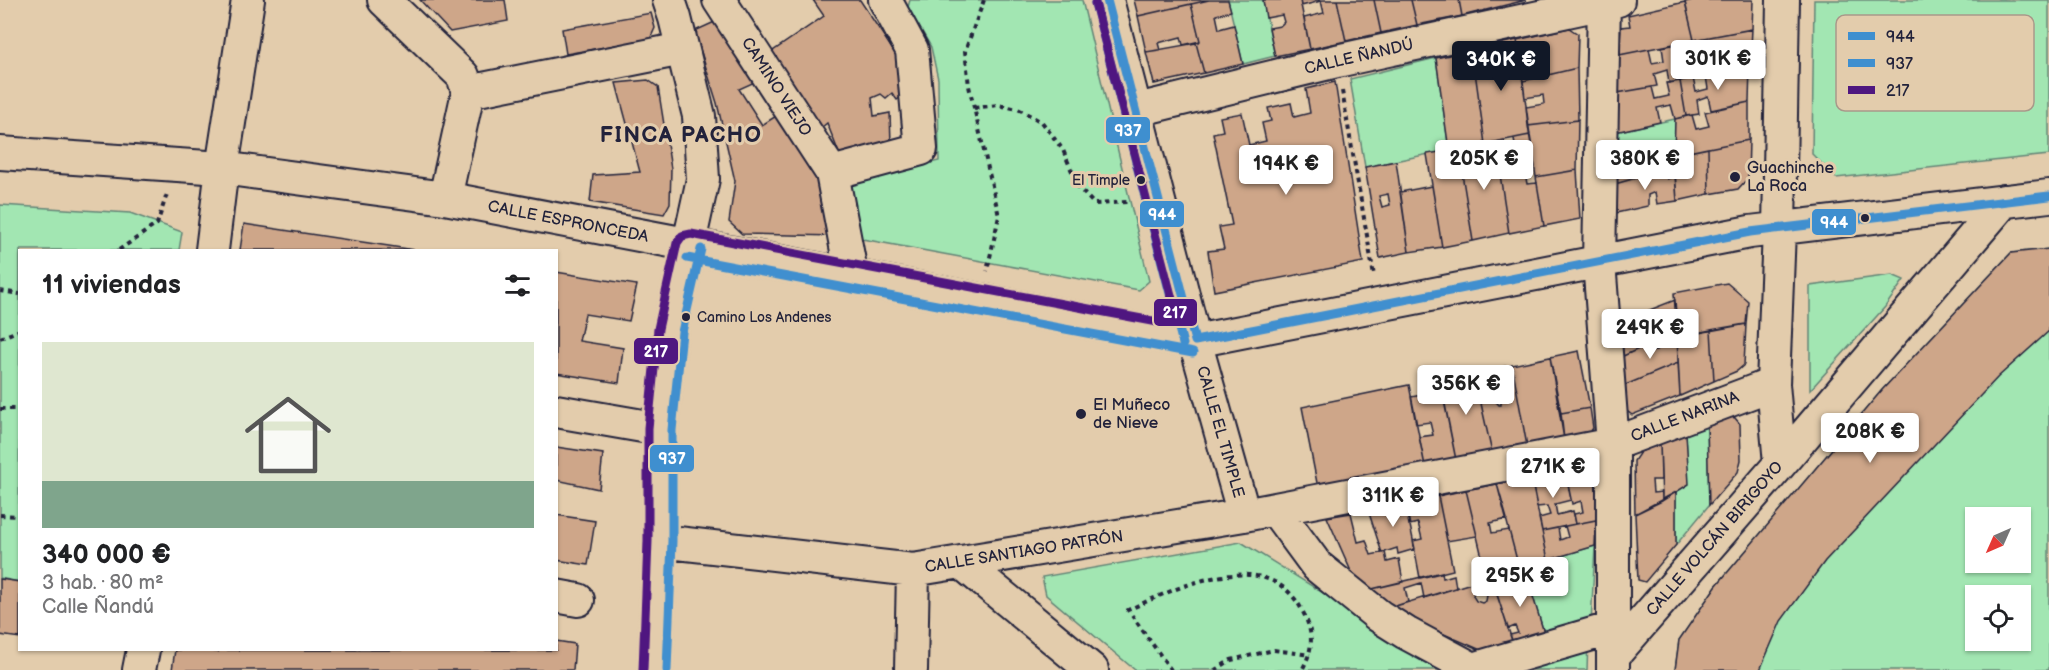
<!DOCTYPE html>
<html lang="es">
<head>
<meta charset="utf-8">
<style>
  :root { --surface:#fff; --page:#f2f2f2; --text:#202124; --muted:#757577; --line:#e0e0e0; --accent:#111827 }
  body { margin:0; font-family:"Balsamiq Sans",sans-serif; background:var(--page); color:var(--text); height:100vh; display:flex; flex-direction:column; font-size:22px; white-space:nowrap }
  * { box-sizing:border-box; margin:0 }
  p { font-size:20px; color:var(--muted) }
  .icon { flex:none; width:33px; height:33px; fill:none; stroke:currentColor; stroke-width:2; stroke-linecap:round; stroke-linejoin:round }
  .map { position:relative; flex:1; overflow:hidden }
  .panel { position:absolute; left:18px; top:249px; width:540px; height:402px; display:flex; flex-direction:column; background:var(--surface); border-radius:0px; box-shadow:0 2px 4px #0004 }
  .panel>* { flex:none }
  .needle { width:39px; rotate:225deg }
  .buttons { position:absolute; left:1965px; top:507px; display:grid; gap:12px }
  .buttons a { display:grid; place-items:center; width:66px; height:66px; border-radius:0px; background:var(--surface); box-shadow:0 2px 4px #0004; font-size:30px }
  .price { position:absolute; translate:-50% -51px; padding:0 14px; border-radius:6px; background:#fff; color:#222; font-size:20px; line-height:39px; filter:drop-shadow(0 2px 3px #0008) }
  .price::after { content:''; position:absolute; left:50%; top:36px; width:18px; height:14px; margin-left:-9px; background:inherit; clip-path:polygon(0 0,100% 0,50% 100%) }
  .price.on { background:var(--accent); color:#fff }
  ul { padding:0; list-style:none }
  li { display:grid; align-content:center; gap:12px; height:318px; padding:0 24px }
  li+li { border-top:2px solid var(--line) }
  li span { display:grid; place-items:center; height:186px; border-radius:0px; color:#555 }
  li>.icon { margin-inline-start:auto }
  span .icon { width:108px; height:108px; fill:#fffc; stroke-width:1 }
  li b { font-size:26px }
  h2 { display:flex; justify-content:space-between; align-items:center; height:72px; padding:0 24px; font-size:26px }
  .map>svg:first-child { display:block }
</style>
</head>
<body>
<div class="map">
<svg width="2049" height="670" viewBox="0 0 2049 670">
  <rect width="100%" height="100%" fill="#e3ccac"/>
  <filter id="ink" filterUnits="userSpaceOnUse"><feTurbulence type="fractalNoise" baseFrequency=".0167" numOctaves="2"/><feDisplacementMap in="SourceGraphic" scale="12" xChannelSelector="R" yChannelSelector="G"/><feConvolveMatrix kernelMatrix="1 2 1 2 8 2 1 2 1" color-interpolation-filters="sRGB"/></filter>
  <g filter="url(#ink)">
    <path fill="#a2e6b2" stroke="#628476" stroke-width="1.5" fill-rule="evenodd" d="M 910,0 L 1082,0 L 1149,281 L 1139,290 L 857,238 L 846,184 L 939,161 L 938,79 L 931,47 L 908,7 Z
      M 1228,0 L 1263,0 L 1275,56 L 1243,64 Z
      M 1814,0 L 2049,0 L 2049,155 L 1836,178 L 1812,154 Z
      M 1436,58 L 1449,150 L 1365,167 L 1350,79 Z
      M 1675,119 L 1675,142 L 1614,152 L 1615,132 Z
      M 0,205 L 130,213 L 182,232 L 179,250 L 20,250 L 19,582 L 0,578 Z
      M 2049,249 L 2049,670 L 1675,670 L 1679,640 L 1716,586 L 1882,390 L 2011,253 ZM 1976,518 L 2020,518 L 2020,562 L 1976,562 ZM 1976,596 L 2020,596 L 2020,640 L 1976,640 Z
      M 1892,275 L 1904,280 L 1885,307 L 1810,390 L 1810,286 Z
      M 1707,424 L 1709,505 L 1676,545 L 1676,492 L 1688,484 L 1686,433 Z
      M 1241,542 L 1447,670 L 1135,670 L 1046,595 L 1042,577 Z
      M 1595,546 L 1591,624 L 1545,636 L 1524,567 Z
      M 1588,641 L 1587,670 L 1497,670 Z"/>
    <path fill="#cea689" stroke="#22223b" stroke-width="1.5" fill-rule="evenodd" d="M 420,0 L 505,0 L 508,21 L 450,32 Z
      M 813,0 L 860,0 L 904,67 L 906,93 L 897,100 L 892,93 L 886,98 L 881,94 L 872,98 L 874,116 L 890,113 L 891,144 L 841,158 L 827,123 L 821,128 L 770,53 L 824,16 Z
      M 1134,0 L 1209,0 L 1138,16 Z
      M 1209,0 L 1228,0 L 1231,11 L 1216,15 L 1219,29 L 1234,25 L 1243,64 L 1204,73 L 1196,43 L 1200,41 L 1191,4 Z
      M 1263,0 L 1300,0 L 1310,49 L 1275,56 L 1269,28 L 1280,26 L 1284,22 L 1282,15 L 1266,18 Z
      M 1300,0 L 1337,0 L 1346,41 L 1310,49 L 1304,18 L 1324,13 L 1321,1 L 1301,6 Z
      M 1337,0 L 1374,0 L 1381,33 L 1346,41 Z
      M 1374,0 L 1411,0 L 1417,25 L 1381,33 Z
      M 1411,0 L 1459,0 L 1462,16 L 1417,25 Z
      M 1459,0 L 1526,0 L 1462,16 Z
      M 1693,0 L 1753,0 L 1752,29 L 1694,40 L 1685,2 Z
      M 1685,2 L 1694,40 L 1619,55 L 1621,27 L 1630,26 L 1628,15 Z
      M 1191,4 L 1200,41 L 1183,45 L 1181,37 L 1158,43 L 1160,50 L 1146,52 L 1138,16 Z
      M 651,13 L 655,28 L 650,39 L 566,54 L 562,29 Z
      M 719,20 L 757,81 L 739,89 L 762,125 L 781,113 L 828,180 L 837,236 L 742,234 L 729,222 L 735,181 L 717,103 L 696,36 L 697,30 Z
      M 1569,28 L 1578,34 L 1577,68 L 1523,81 L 1517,40 Z
      M 1752,29 L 1750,67 L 1712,75 L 1710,60 L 1697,63 L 1699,77 L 1689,79 L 1682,43 L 1693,40 L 1694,55 L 1707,52 L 1704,38 Z
      M 1517,40 L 1530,135 L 1485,144 L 1472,50 Z
      M 1196,43 L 1204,73 L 1154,84 L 1146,52 Z
      M 1682,43 L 1689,79 L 1669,83 L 1667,70 L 1654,74 L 1657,86 L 1617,93 L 1619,55 L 1649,49 L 1652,63 L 1664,61 L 1662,47 Z
      M 1472,50 L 1485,144 L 1449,150 L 1436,58 Z
      M 1750,67 L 1749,102 L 1711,110 L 1708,96 L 1697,100 L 1699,114 L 1686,116 L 1680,81 L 1693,78 L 1696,92 L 1708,89 L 1706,76 Z
      M 1577,68 L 1578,120 L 1528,126 L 1526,107 L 1544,104 L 1543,95 L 1525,98 L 1523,81 Z
      M 648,80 L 658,87 L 671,169 L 670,203 L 664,214 L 590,202 L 593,175 L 640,172 L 616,83 Z
      M 1680,81 L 1686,116 L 1675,119 L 1671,105 L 1657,108 L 1660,122 L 1615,132 L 1617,93 L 1652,87 L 1655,99 L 1669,96 L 1666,83 Z
      M 1335,82 L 1363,262 L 1214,291 L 1208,251 L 1224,249 L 1219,227 L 1232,225 L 1213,133 L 1223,131 L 1220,117 L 1242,113 L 1249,145 L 1266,141 L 1262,123 L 1271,121 L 1268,108 L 1291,103 L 1294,117 L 1310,113 L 1306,89 Z
      M 1749,102 L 1749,140 L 1674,155 L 1675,119 L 1692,115 L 1696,129 L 1709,126 L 1705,112 Z
      M 1578,120 L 1577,170 L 1536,177 L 1528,126 Z
      M 1530,135 L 1535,167 L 1524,168 L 1527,184 L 1537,183 L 1544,226 L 1509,233 L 1495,142 L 1504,140 L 1505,147 L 1515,146 L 1514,138 Z
      M 1749,140 L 1748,178 L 1738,189 L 1709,194 L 1708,148 Z
      M 1495,142 L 1509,233 L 1473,241 L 1458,149 Z
      M 1660,144 L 1661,152 L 1674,150 L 1675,167 L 1646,175 L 1643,167 L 1634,169 L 1636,178 L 1615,184 L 1614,152 Z
      M 1708,148 L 1709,194 L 1677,201 L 1674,155 Z
      M 1458,149 L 1473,241 L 1442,247 L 1427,154 Z
      M 1396,161 L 1409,252 L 1380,258 L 1365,167 ZM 1388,194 L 1390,205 L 1382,207 L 1379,196 Z
      M 1577,170 L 1580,219 L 1544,226 L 1536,177 Z
      M 1664,170 L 1667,179 L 1675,176 L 1677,201 L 1657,204 L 1655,192 L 1648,195 L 1648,206 L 1616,213 L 1615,184 Z
      M 1432,186 L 1442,247 L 1409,252 L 1400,192 Z
      M 244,224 L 415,250 L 240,250 Z
      M 2049,249 L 2049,331 L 1998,377 L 1825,561 L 1781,621 L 1760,670 L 1675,670 L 1679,640 L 1716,586 L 1882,390 L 2011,253 Z
      M 556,272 L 637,285 L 629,321 L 585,314 L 579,341 L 623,348 L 619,383 L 556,373 Z
      M 1727,283 L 1748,301 L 1746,324 L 1677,337 L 1674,293 Z
      M 1675,300 L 1677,331 L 1671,334 L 1667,325 L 1654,329 L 1658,340 L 1621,357 L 1619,322 Z
      M 1746,324 L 1744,365 L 1737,371 L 1714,381 L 1711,330 Z
      M 1711,330 L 1714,381 L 1680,396 L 1677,337 Z
      M 1677,331 L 1678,363 L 1623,386 L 1621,357 L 1649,344 L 1652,352 L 1664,346 L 1661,339 Z
      M 1579,351 L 1590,408 L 1561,413 L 1550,357 Z
      M 1550,357 L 1564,439 L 1527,446 L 1512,365 Z
      M 1678,363 L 1680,396 L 1632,415 L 1627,411 L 1623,386 Z
      M 1512,365 L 1527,446 L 1492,453 L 1474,372 ZM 1499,382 L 1499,386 L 1506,392 L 1501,401 L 1501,405 L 1499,405 L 1489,394 L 1494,387 L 1493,384 Z
      M 1474,372 L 1492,453 L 1456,460 L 1440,379 Z
      M 1409,385 L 1425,466 L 1318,488 L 1302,407 Z
      M 1442,391 L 1456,460 L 1425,466 L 1419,437 L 1433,435 L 1430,422 L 1416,424 L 1411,397 Z
      M 1590,408 L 1593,428 L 1589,434 L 1564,439 L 1561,413 Z
      M 1727,416 L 1735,418 L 1740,424 L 1741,460 L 1738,472 L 1709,505 L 1707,424 Z
      M 1686,433 L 1689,484 L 1662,501 L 1660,443 Z
      M 1660,443 L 1661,480 L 1652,480 L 1653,493 L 1662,492 L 1662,501 L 1635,514 L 1634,461 L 1640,452 Z
      M 556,447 L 603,454 L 599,489 L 557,480 L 556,483 Z
      M 1589,466 L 1598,470 L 1596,520 L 1576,524 L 1574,514 L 1583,512 L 1581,501 L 1572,504 L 1565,470 Z
      M 1565,470 L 1571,500 L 1555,504 L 1557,515 L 1573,511 L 1576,524 L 1542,531 L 1539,518 L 1550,515 L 1547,506 L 1537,507 L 1531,477 Z
      M 1531,477 L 1548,560 L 1519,568 L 1497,484 Z
      M 1497,484 L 1507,519 L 1490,523 L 1492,533 L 1509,530 L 1519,568 L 1487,578 L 1466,490 Z
      M 1466,490 L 1477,536 L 1447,541 L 1438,496 Z
      M 1676,492 L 1676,545 L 1645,582 L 1638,580 L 1635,514 Z
      M 1438,496 L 1453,570 L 1420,578 L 1413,541 L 1422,539 L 1418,523 L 1409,525 L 1405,502 Z
      M 1405,502 L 1415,549 L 1398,554 L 1397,548 L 1382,553 L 1368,510 Z
      M 1351,513 L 1358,542 L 1366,540 L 1371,555 L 1385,552 L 1387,562 L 1399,559 L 1403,582 L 1368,590 L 1354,578 L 1327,517 Z
      M 556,515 L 595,521 L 588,565 L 556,560 Z
      M 1596,520 L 1595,546 L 1548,560 L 1542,531 L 1558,528 L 1560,540 L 1568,537 L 1565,526 Z
      M 1524,567 L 1545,636 L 1514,646 L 1510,635 L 1518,633 L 1515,626 L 1508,629 L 1496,591 L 1510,586 L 1506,573 Z
      M 1442,572 L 1443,578 L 1454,575 L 1456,588 L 1424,598 L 1421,583 L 1405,588 L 1408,602 L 1386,609 L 1368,590 Z
      M 1491,577 L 1514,646 L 1490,654 L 1386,609 ZM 1480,589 L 1485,591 L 1487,595 L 1486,601 L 1482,603 L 1476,601 L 1473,596 L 1474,592 Z
      M 0,579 L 20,582 L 20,638 L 0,635 Z
      M 556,641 L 575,644 L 573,670 L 172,670 L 175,650 L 203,650 L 218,652 L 219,650 L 556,650 Z"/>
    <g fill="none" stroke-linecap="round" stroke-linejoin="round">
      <defs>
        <path id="minor" d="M 384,0 L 463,76 L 468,92 L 445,198
          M 719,0 L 832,173 L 852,277
          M 1107,0 L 1195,341 L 1244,515
          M 1604,0 L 1599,262 L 1613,444 L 1613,670
          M 468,92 L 682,49
          M 1137,110 L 1337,61 L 1618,0
          M 0,153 L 222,168 L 445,198 L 1195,341 L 1750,232 L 2049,196
          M 832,173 L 921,149 L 912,50 L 885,0
          M 212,250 L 222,168 L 248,0
          M 556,411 L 660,429
          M 1780,464 L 1773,384 L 1779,230 L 1783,0
          M 1275,509 L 1317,566 L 1379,616 L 1406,633 L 1473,669 L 1613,628
          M 660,541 L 913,570 L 1244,515 L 1613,444 L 1773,384
          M 961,562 L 1092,670
          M 556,596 L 578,600
          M 1613,656 L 1780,464 L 2004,201
          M 139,670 L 143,650
          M 655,670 L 660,541 L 660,429 L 670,330 L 703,179 L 699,116 L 675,18 L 669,0
          M 911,670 L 913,570"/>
      </defs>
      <use href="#minor" stroke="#22223b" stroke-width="36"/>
      <path stroke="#22223b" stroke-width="4" stroke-dasharray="4.5 4.5" stroke-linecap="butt" d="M 984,0 L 965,51 L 969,86 L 999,216 L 987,271
        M 1342,91 L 1374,276
        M 974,108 L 998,105 L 1018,109 L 1042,122 L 1063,150 L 1079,188 L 1094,204 L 1128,202
        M 119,250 L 157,224 L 167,194
        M 0,291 L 20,294
        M 0,338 L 20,330
        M 0,409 L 20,409
        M 0,515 L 20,516
        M 1171,670 L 1128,610 C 1180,586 1270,542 1304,614 C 1314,635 1313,650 1302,670
        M 1215,670 L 1231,660 L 1274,650 L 1310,655"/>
      <use href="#minor" stroke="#e3ccac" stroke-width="32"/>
      <defs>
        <path id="bus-1" d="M 1107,0 L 1195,341
          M 1195,341 L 1750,232 L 2049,196"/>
        <path id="bus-2" d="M 1095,3 L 1183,344
          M 687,258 L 1193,353
          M 667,670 L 672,541 L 672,430 L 682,332 L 701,249"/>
        <path id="bus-3" d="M 643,670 L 648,541 L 648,428 L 658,329 L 677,243 L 682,236 L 691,234 L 1179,326 L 1095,3"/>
      </defs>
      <use href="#bus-1" stroke="#e3ccac" stroke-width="14"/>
      <use href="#bus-2" stroke="#e3ccac" stroke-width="14"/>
      <use href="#bus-3" stroke="#e3ccac" stroke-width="14"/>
      <use href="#bus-1" stroke="#3f8fcf" stroke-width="9"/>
      <use href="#bus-2" stroke="#3f8fcf" stroke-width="9"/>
      <use href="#bus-3" stroke="#4f1780" stroke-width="9"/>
    </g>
  </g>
  <g fill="#22223b" stroke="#e3ccac" stroke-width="2">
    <circle cx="1735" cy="177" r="6"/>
    <circle cx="1141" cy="180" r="5"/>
    <circle cx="1865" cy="218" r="5"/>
    <circle cx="686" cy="317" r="5"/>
    <circle cx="1081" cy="414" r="6"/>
  </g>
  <g text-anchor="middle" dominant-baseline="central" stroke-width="6" stroke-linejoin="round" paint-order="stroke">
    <g font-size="14" fill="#22223b" stroke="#e3ccac" text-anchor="end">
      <text x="1130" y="180">El Timple</text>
      <text x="697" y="317" text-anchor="start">Camino Los Andenes</text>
    </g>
    <g font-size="16" fill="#22223b" stroke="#e3ccac">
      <text transform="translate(1359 57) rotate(-13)">CALLE ÑANDÚ</text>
      <text transform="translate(776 87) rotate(57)">CAMINO VIEJO</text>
      <text transform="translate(568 222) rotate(11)">CALLE ESPRONCEDA</text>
      <text transform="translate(1685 417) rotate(-21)">CALLE NARINA</text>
      <text transform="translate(1220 432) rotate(74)">CALLE EL TIMPLE</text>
      <text transform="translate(1715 539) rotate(-49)">CALLE VOLCÁN BIRIGOYO</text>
      <text transform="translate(1024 552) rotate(-9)">CALLE SANTIAGO PATRÓN</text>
    </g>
    <g font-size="16" fill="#22223b" stroke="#e3ccac" text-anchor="start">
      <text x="1747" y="168">Guachinche<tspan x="1747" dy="18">La Roca</tspan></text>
      <text x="1093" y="405">El Muñeco<tspan x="1093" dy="18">de Nieve</tspan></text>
    </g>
    <g font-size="22" font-weight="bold" letter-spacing="1.5" fill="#22223b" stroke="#e3ccac">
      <text x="681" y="135">FINCA PACHO</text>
    </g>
  </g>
  <rect x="1836" y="15" width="198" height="96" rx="9" fill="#e3ccac" stroke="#a9998a" stroke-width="1.5"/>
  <rect x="1848" y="32" width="27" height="8" fill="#3f8fcf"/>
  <rect x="1848" y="59" width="27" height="8" fill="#3f8fcf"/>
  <rect x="1848" y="86" width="27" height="8" fill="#4f1780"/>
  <g font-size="16" fill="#22223b">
    <text x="1886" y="42">944</text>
    <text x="1886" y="69">937</text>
    <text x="1886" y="96">217</text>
  </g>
  <g stroke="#e3ccac" stroke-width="2">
    <rect x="1105" y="116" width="46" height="28" rx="6" fill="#3f8fcf"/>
    <rect x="1139" y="200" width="46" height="28" rx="6" fill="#3f8fcf"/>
    <rect x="1811" y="208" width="46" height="28" rx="6" fill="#3f8fcf"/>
    <rect x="1153" y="298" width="45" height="29" rx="6" fill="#4f1780"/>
    <rect x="633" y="337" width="46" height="28" rx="6" fill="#4f1780"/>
    <rect x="649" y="444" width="46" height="29" rx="6" fill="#3f8fcf"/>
  </g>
  <g font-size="16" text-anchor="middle" font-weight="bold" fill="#fff">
    <text x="1128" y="136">937</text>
    <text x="1162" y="220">944</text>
    <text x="1834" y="228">944</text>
    <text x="1175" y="318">217</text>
    <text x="656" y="357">217</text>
    <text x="672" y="464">937</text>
  </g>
</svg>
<div class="buttons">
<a><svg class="needle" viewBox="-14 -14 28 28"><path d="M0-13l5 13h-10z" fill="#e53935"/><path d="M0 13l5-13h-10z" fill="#757577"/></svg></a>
<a><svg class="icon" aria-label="locate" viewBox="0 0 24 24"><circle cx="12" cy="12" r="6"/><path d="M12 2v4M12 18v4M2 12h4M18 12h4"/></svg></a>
</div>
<b class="price" style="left:1718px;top:91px">301K €</b>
<b class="price on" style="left:1501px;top:92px">340K €</b>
<b class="price" style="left:1484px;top:191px">205K €</b>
<b class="price" style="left:1645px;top:191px">380K €</b>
<b class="price" style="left:1286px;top:196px">194K €</b>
<b class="price" style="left:1650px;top:360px">249K €</b>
<b class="price" style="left:1466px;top:416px">356K €</b>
<b class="price" style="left:1870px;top:464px">208K €</b>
<b class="price" style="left:1553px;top:499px">271K €</b>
<b class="price" style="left:1393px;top:528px">311K €</b>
<b class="price" style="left:1520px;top:608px">295K €</b>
<section class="panel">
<h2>11 viviendas<svg class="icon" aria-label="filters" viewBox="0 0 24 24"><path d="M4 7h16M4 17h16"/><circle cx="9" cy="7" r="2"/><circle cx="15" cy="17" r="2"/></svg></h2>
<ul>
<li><span style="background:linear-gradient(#dfe7d0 75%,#7fa58c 0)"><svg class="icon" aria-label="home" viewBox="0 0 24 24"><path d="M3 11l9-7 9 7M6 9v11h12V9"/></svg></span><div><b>340 000 €</b><p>3 hab. · 80 m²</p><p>Calle Ñandú</p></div></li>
</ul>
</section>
</div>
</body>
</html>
